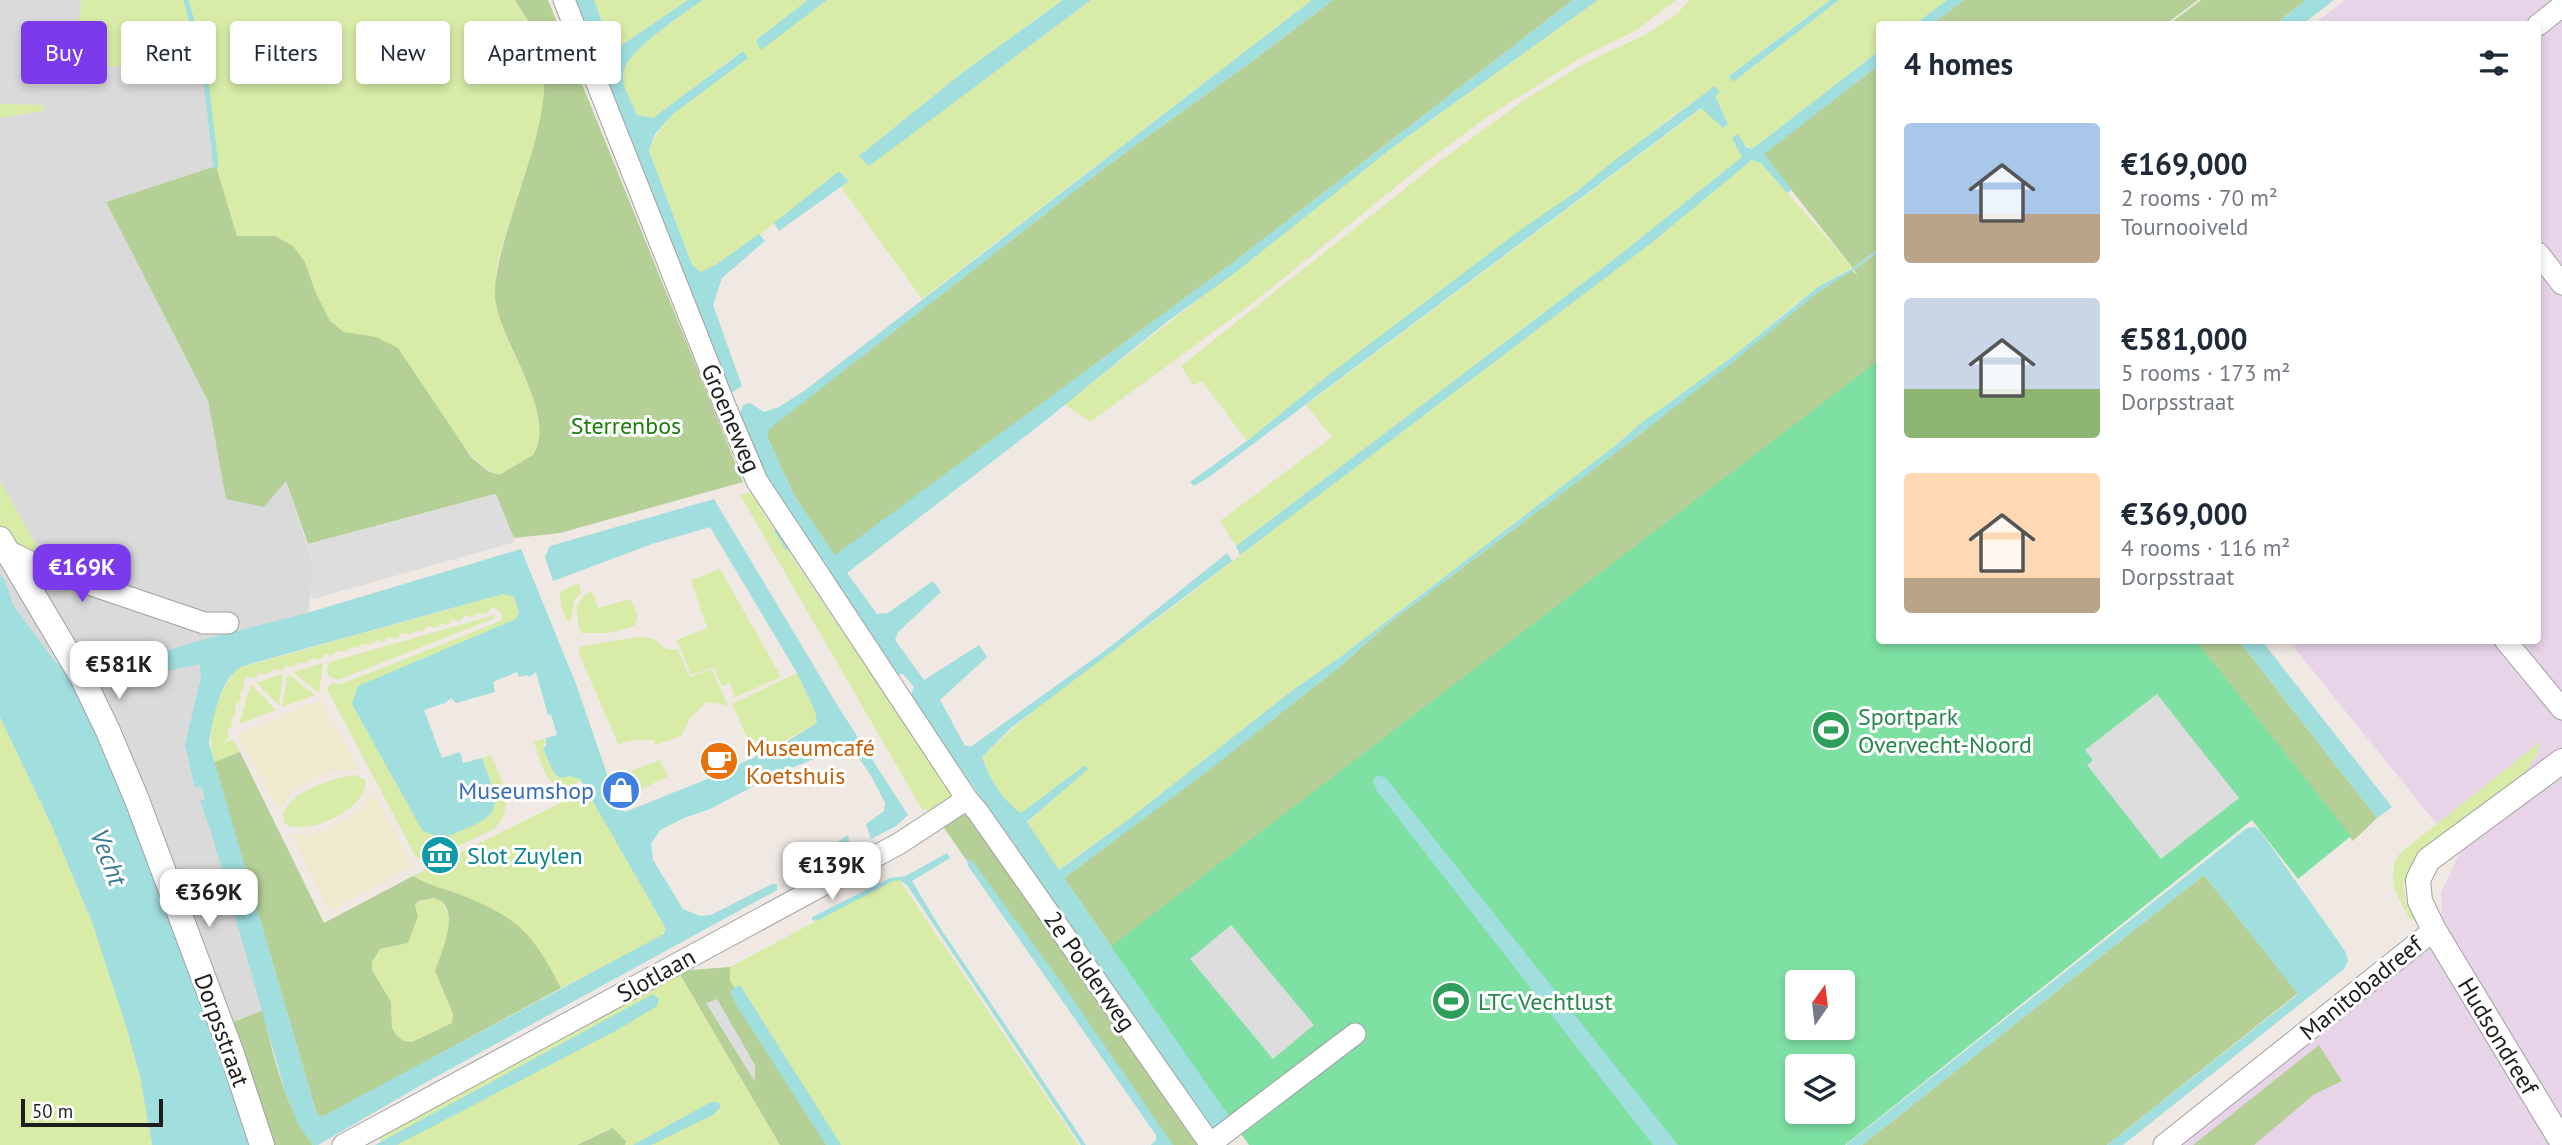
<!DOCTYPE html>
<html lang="en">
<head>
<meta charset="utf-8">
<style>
  :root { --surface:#fff; --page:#f2f2f3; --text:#1f2937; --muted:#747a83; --accent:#7c3aed }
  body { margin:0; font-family:"PT Sans",sans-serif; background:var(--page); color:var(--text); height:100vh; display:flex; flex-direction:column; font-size:26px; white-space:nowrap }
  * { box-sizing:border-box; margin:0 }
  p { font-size:23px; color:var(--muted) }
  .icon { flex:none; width:38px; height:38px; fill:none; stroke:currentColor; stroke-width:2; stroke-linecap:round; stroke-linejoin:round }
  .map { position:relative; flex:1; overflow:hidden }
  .sheet { position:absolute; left:1876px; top:21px; width:665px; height:623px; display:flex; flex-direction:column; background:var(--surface); border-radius:7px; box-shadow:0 4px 10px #0003 }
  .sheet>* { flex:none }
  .hud { position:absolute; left:21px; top:21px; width:665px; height:63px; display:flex; gap:14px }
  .needle { width:46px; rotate:14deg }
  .controls { position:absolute; left:1785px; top:970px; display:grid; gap:14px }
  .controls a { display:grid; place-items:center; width:70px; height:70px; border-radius:7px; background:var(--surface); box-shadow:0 4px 10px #0003; font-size:35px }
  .scale { position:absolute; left:21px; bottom:18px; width:142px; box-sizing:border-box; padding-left:7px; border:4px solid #1d1d1d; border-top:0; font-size:19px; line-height:24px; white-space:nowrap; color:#1d1d1d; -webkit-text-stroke:5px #fff; paint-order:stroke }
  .price { position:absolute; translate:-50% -60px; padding:0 16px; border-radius:14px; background:#fff; color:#222; font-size:23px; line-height:46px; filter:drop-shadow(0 2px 4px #0008) }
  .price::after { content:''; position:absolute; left:50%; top:42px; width:21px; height:16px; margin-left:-10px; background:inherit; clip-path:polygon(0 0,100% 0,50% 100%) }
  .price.selected { background:var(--accent); color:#fff }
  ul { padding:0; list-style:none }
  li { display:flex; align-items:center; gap:21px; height:175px; padding:0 28px }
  li span { display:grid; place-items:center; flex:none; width:196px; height:140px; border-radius:7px; color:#555 }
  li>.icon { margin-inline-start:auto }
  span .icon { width:84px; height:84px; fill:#fffc; stroke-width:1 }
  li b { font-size:30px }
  h2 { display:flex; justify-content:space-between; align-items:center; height:84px; padding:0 28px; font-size:30px }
  .chip { padding:0 24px; border-radius:7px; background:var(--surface); box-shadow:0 4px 10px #0003; font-size:24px; line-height:63px }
  .chip.selected { background:var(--accent); color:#fff }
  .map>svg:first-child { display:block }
</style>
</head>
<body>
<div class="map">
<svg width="2562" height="1145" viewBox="0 0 2562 1145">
  <rect width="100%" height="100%" fill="#efe8e3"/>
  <path fill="#dbdadb" d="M 0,0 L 186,0 L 204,65 L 216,166 L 106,202 L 208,401 L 226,499 L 286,480 L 313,564 L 307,629 L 210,661 L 196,743 L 273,1005 L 231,1023 L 0,617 Z"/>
  <path fill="#e7d4e8" d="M 2345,0 L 2562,0 L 2562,1145 L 2169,1145 L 2442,929 L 2441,893 L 2460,853 L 2289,641 L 2538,640 L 2538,24 L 2314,24 Z"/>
  <path fill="#efe9cd" d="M 321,700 L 358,769 L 334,771 L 317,777 L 294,790 L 278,810 L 239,737 L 240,733 Z
    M 373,793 L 413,866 L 330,911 L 291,834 L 308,835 L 327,830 L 355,814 Z"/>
  <path fill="#d8eba7" d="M 81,0 L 515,0 C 529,21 542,42 545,68 C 550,111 522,182 509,224 C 504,241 495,263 496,281 C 497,295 499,311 502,324 C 512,361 557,417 533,455 L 499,475 C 458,458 423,386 398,348 L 344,332 L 330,321 L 315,291 L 305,262 L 275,236 L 237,236 L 216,166 L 204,65 L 73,67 Z
    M 594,0 L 688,0 L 619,47 L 611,44 Z
    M 703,0 L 808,0 L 757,40 L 783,33 L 827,0 L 1063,0 L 962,73 L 860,155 L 869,165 L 1091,0 L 1312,0 L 922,299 L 841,187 L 849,181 L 839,171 C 794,206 751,246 701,273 L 692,265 L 649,151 C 664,108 714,86 748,57 L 742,51 L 653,118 L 637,115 C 633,104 621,86 623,74 C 625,52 684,13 703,0 Z
    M 1598,0 L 1676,0 L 1635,31 L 1582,57 L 1487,117 L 1429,160 L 1250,305 L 1090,422 L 1065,404 L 1393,147 Z
    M 1690,0 L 1830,0 L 1729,76 L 1733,82 L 1839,0 L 1947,0 L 1915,24 L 1880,24 L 1879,51 L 1752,149 L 1733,138 L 1742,157 L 1612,261 L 1236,546 L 1220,521 L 1332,437 L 1306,405 L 1702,108 L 1724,128 L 1728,124 L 1715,96 L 1720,92 L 1715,87 L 1674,115 L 1576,192 L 1326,377 L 1247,441 L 1202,381 L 1193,385 L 1181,366 L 1440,161 L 1526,99 L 1589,61 L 1643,36 L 1677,14 Z
    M 0,104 L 44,105 L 43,111 L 0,118 Z
    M 1752,160 L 1761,163 L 1853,268 C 1807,288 1771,327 1732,357 C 1693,387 1652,413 1616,445 L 1339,658 L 1294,689 L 1129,819 L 1058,870 L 1027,823 L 1087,769 L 1085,766 L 1021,814 C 1002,800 990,780 982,758 C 1043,694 1121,648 1190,594 C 1377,448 1569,310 1752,160 Z
    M 0,481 L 46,562 L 23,551 L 0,527 Z
    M 752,492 L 762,511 L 829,612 L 958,796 L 930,811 L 922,809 L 740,495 Z
    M 720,569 L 781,677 L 735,697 L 730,683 L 722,686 L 714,667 L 691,675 L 677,640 L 707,628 L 691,580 Z
    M 579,584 L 581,593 L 574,601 L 571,620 L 567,621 L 561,606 L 560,593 L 569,587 Z
    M 592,591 L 598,608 L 630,599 C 635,608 641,616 634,626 L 609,633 L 581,633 C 576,616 572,600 592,591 Z
    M 503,594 L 514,597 L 519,612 L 516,619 L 352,704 L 495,792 L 482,758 L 491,755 C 501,779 517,807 494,829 L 425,862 L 416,857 L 327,689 L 331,683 L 341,684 L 501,621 L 502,613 L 495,608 L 491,608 L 486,614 L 477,613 L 473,617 L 465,616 L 459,621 L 453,619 L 448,625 L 442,623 L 436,628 L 428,626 L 422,632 L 417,630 L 409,635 L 401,633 L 397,639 L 388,637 L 384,642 L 377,640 L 370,645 L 362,644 L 357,648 L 350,647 L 346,652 L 337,651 L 331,656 L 325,654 L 319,660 L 312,658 L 306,663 L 299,662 L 293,667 L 286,666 L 281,671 L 274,669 L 267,674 L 259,673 L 256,678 L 247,677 L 243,682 L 244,688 L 240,693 L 241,700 L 235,706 L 236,713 L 231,719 L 232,726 L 227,731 L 229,738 L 223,744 L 233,740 L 240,752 L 214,762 C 206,730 216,693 238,668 Z
    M 495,615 L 495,618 L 338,680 L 330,677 L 326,669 L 330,662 Z
    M 637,637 C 643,637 651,638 656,641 C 664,647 665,651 677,649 L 690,677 L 712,669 L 728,706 L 718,703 L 707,702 L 691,717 L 681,736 L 656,745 L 653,740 L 632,740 L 618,744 L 578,651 L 581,646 Z
    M 323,663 L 319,693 L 293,672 Z
    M 797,673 L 815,711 L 817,723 L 756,757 L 732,704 Z
    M 283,674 L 279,705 L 256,683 Z
    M 288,674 L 315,695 L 282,707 Z
    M 251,684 L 276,710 L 239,724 Z
    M 0,717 L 51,824 L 92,922 L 127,1028 L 141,1081 L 152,1145 L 0,1145 Z
    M 546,738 L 543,749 L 554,773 L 560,778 L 571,776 L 580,779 L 581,781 C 547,798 543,768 534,742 Z
    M 2541,741 L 2536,756 L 2526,772 L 2450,828 L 2411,866 L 2403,887 L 2406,902 L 2416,920 L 2410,919 C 2398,898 2385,878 2399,854 Z
    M 660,760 L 668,776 L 640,790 L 631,771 Z
    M 355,775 L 365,780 C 370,808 307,837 285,824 C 274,796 335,777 355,775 Z
    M 587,790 L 665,927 L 662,937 L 561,988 C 533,935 521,919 464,896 C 447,889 429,886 413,876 Z
    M 898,878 L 1079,1145 L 839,1145 L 730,981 L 730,967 Z
    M 426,899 L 438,899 C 460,918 443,948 435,971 L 453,1014 L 452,1023 L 412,1042 L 404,1041 L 396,1035 L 392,1028 L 392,1010 L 372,970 L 372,962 L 379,949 L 408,943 L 418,917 L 415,905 Z
    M 678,971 L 780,1145 L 625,1145 L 626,1141 L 613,1128 L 577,1145 L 381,1145 L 380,1138 Z"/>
  <path fill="#b5d096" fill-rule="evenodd" d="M 515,0 L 548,0 L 743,482 L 560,533 L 514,538 L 495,494 L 308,544 L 286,481 L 264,507 L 226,499 L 208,401 L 106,202 L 216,166 L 237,236 L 275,236 L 293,246 L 305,262 L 315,291 L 330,321 L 344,332 L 376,337 L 398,348 L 471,457 L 488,471 L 499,475 L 533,455 C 560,412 496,340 495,294 C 495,270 503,245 510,222 C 525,170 556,100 540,46 C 535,29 524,15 515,0 Z
    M 1333,0 L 1573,0 L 1231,264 L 835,556 L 795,497 L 767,437 L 768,429 L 1108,165 L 1247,65 Z
    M 1964,0 L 2198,0 L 2166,24 L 1932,24 Z
    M 2201,0 L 2306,0 L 2275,24 L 2169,24 Z
    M 1879,65 L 1879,248 L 1853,268 L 1763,154 Z
    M 1879,251 L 1879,404 L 1232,1121 L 1064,878 L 1212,767 L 1343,664 L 1385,626 L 1644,431 L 1818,292 L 1852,270 L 1858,277 L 1854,270 Z
    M 2186,641 L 2239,641 L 2377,818 L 2353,841 Z
    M 240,752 L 324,923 L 413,876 C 429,886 447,889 464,896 C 521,919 533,935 561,988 L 327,1115 L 322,1117 L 317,1115 L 214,762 ZM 433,898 C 464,904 441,954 435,971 L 453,1014 L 452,1023 L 412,1042 L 404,1041 L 396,1035 L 392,1028 L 391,1002 L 372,970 L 372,962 L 380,949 L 408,943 L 418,917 L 415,905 L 419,901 Z
    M 961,814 L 969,816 L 1197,1145 L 1164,1145 L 942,825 Z
    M 2204,875 L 2298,993 L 2107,1145 L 1862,1145 Z
    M 730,967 L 730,981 L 839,1145 L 780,1145 L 678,971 Z
    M 263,1010 C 273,1057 285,1106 313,1145 L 272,1145 L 231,1023 Z
    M 2319,1045 L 2342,1081 L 2313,1095 L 2254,1145 L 2193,1145 Z
    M 613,1128 L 626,1141 L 625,1145 L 577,1145 Z"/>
  <path fill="#7ee1a3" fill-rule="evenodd" d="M 1879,360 L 1880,640 L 2196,641 L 2351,836 L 2298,879 L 2252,820 L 1845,1145 L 1249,1145 L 1110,947 ZM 1797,982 L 1843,982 L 1843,1027 L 1797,1027 ZM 1797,1066 L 1843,1066 L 1843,1111 L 1797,1111 Z"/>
  <path fill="#ddd" d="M 496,494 L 515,542 L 313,599 L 310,591 L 313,564 L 308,544 Z
    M 2157,694 L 2239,798 L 2161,859 L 2087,765 L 2093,760 L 2085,750 Z
    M 1231,925 L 1314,1025 L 1273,1059 L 1190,959 Z
    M 717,999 L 755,1065 L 755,1082 L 706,1003 Z"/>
  <path fill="#a1dede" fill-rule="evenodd" d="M 571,0 L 594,0 L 610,44 L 619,47 L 688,0 L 703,0 C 684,13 625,52 623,74 C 621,86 633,104 637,115 L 653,118 L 743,51 L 748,58 L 673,114 L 655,134 L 649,151 L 692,265 L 701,272 L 717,264 L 759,234 L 765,241 L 722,278 L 713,305 L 742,386 L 731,393 L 725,391 Z
    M 808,0 L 827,0 L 761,50 L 756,40 Z
    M 1063,0 L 1091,0 L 869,166 L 859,156 L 962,73 Z
    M 1312,0 L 1333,0 L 1247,65 L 1108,165 L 769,429 L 767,437 L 795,497 L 835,555 L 1231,264 L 1573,0 L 1598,0 L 1393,147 L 1236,272 L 1164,324 L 1045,421 L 847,573 L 877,614 L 888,613 L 933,581 L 941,592 L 898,632 L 895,640 L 924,680 L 979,645 L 987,657 L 940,700 L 965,746 L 972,746 L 1110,647 L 1227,553 L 1232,561 L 1012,727 L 982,757 C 990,780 1002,800 1021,813 L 1085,765 L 1088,769 L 1027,822 L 1059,870 L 1129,819 L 1294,689 L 1339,658 L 1616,445 L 1640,424 L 1732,357 L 1818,287 L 1853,268 L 1879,248 L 1879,251 L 1854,270 L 1818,292 L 1733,362 L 1618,451 L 1385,626 L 1343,664 L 1213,767 L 1064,878 L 1232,1121 L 1221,1131 L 1206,1124 L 1010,839 L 910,697 L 914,687 L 903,674 L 893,675 L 799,540 L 737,423 L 743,405 L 750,403 L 764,412 L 779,407 L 804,391 Z
    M 1830,0 L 1839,0 L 1733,82 L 1729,76 Z
    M 1947,0 L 1964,0 L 1932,24 L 1915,24 Z
    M 2306,0 L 2334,0 L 2303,24 L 2275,24 Z
    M 1879,51 L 1879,65 L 1764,154 L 1792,190 L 1787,193 L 1761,163 L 1752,160 L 1650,244 L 1240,555 L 1236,546 L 1612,261 L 1742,157 L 1732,138 L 1738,134 L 1746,147 L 1752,149 Z
    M 1715,86 L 1720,92 L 1715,96 L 1728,124 L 1723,128 L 1701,108 L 1209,477 L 1194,486 L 1190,482 L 1247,441 L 1326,377 L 1519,231 L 1576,192 L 1615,160 Z
    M 839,171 L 849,181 L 779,231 L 774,223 Z
    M 714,499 L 839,708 L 908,815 L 896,826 L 871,839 L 866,824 L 884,811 L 885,803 C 876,786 862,751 841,748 L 779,773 L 710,809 L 684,818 L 660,830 L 651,844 L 653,860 L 683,909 L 700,916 L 711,915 L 772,884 L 777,884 L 777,890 L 430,1080 L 318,1145 L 313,1145 L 298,1124 L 284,1088 L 211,832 L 200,801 L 205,799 L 201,786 L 195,788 L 185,745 L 201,677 L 200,664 L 78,690 L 100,733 L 98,740 L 121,789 L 203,1006 L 249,1145 L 152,1145 L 141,1081 L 127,1029 L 92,922 L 51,824 L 0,717 L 0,574 L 5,581 L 13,605 L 56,663 L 62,663 L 73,680 L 198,641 L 307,613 L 521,549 L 576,684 L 619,809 L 625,812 L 715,776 L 786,742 L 817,723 L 815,711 L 797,673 L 710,527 L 652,544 L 553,581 L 545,557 L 550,546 ZM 503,594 L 514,597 L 519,612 L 516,619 L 358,686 L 352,704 L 422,830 L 442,839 C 497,814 506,819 482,758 L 463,763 L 460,752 L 442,758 L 424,710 L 445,703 L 451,698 L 456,703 L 495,692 L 493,682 L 517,672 L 519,677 L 528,675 L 529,677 L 536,672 L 548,715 L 551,714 L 557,735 L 546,738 L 546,745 L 543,749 L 554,773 L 560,778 L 570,776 L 580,779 L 665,927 L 664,934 L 321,1117 L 316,1112 L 209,743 C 213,720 218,685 237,670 C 241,666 248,665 253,663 Z
    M 2239,641 L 2262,641 L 2392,807 L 2377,818 Z
    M 1377,775 L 1386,778 L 1678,1145 L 1653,1145 L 1377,791 L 1373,781 Z
    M 2255,827 L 2261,832 L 2345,951 L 2348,961 L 2344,969 L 2123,1145 L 2107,1145 L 2298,994 L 2204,875 L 1862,1145 L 1846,1145 L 2247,828 Z
    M 848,835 L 851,852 L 805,873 L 800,871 L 800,867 Z
    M 947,853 L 950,858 L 912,881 L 937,923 L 1086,1145 L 1081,1145 L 907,885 L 899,880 L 893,881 L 817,921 L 812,920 L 812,917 L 890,878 L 906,876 Z
    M 969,859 L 974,863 L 1061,982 L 1173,1145 L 1151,1145 L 1156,1140 L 1156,1135 L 968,866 L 967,860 Z
    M 740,985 L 841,1145 L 826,1145 L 735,1003 L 730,990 Z
    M 653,994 L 659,999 L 657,1006 L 619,1029 L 397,1145 L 375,1145 Z
    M 716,1102 L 720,1104 L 720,1108 L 713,1115 L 651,1145 L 633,1145 L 709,1103 Z"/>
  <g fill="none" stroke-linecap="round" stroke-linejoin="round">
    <path stroke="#a1dede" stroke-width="5" d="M 186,0 L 204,65 L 216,166
      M 777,531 L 787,547"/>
    <defs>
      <path id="minor" d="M 564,0 L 725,406 L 757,481 L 967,799 L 978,812 L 1211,1145
        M 2538,25 L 2562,6
        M 2538,253 L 2562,284
        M 8,551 L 45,569 L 204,623 L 228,623
        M 2505,640 L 2562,709
        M 1210,1144 L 1355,1034
        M 343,1145 L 900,843 L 967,799
        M 2164,1145 L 2434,930"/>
      <path id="tertiary" d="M 0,539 L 82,677 L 108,731 L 137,800 L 231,1051 L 262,1145
        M 2562,761 L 2428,860 L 2418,880 L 2420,901 L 2434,930 L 2562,1142"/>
    </defs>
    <use href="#minor" stroke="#a1a1a1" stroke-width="23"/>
    <use href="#tertiary" stroke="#a1a1a1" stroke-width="26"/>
    <use href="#minor" stroke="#fff" stroke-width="21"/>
    <use href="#tertiary" stroke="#fff" stroke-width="24"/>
  </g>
  <defs>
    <symbol id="stadium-disc" viewBox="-11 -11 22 22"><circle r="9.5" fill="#2e9e5b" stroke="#fff"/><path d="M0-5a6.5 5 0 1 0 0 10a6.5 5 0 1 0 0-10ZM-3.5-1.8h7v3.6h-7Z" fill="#fff"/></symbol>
    <symbol id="cafe-disc" viewBox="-11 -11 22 22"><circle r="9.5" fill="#e8710a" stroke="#fff"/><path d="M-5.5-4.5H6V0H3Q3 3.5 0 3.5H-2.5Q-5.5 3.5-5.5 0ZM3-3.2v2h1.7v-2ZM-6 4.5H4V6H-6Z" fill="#fff"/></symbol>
    <symbol id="shop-disc" viewBox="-11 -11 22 22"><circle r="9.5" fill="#3f7fe0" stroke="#fff"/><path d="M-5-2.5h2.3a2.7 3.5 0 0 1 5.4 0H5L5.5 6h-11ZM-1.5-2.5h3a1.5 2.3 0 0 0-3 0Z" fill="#fff"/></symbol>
    <symbol id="museum-disc" viewBox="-11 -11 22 22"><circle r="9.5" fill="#0f9aa8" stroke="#fff"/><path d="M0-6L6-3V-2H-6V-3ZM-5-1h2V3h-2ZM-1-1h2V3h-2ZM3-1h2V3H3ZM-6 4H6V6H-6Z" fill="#fff"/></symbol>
  </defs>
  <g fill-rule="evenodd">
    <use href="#stadium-disc" x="1809" y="708" width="44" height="44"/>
    <use href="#cafe-disc" x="697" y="739" width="44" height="44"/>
    <use href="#shop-disc" x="599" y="768" width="44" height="44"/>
    <use href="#museum-disc" x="418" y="833" width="44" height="44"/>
    <use href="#stadium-disc" x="1429" y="979" width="44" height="44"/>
  </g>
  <g text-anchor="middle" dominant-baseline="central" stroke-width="6" stroke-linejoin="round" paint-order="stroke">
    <g font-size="24" fill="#1d1d1d" stroke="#fff">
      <text transform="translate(731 418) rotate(67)">Groeneweg</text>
      <text transform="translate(1090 971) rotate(55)">2e Polderweg</text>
      <text transform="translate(656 975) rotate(-29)">Slotlaan</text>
      <text transform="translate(2361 988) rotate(-39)">Manitobadreef</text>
      <text transform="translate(222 1030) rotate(70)">Dorpsstraat</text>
      <text transform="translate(2498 1036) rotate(59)">Hudsondreef</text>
    </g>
    <g font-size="24" fill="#1a7f08" stroke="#fff">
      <text x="626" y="425">Sterrenbos</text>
    </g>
    <g font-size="24" fill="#27864d" stroke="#fff" text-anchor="start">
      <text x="1858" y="716">Sportpark<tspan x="1858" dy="28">Overvecht-Noord</tspan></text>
      <text x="1478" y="1001">LTC Vechtlust</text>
    </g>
    <g font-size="24" fill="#c56008" stroke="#fff" text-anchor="start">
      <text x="746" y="747">Museumcafé<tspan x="746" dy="28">Koetshuis</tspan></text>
    </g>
    <g font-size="24" fill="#366cbe" stroke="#fff" text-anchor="end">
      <text x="594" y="790">Museumshop</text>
    </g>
    <g font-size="24" fill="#0d838f" stroke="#fff" text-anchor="start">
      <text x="467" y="855">Slot Zuylen</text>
    </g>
    <g font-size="26" font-style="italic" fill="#3c7a90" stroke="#fff">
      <text transform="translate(109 857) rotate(69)">Vecht</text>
    </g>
  </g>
</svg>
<div class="controls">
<a><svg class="needle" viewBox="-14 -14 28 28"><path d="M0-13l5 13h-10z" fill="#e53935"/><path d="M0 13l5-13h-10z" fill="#747a83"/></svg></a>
<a><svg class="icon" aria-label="layers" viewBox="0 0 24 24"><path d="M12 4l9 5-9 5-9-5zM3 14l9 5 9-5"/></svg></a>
</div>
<div class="scale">50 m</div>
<b class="price selected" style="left:82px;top:604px">€169K</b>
<b class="price" style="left:119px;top:701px">€581K</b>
<b class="price" style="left:832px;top:902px">€139K</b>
<b class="price" style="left:209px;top:929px">€369K</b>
<div class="hud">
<a class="chip selected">Buy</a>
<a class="chip">Rent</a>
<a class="chip">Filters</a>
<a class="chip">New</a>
<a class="chip">Apartment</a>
</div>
<section class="sheet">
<h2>4 homes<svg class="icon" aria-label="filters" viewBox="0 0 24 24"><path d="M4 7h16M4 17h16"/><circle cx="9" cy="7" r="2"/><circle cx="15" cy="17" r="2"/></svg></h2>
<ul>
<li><span style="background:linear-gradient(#a9c7e8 65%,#b9a48a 0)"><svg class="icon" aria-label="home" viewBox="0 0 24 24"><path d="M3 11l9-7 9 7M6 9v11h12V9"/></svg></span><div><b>€169,000</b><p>2 rooms · 70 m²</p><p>Tournooiveld</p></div></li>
<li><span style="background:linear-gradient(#c9d6e8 65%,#8fb573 0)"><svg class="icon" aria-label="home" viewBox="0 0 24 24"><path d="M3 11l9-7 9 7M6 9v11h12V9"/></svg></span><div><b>€581,000</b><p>5 rooms · 173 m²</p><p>Dorpsstraat</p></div></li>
<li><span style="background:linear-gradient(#ffd9b3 75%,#b9a48a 0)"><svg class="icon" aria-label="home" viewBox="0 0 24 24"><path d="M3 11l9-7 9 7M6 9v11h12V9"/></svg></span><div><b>€369,000</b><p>4 rooms · 116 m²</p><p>Dorpsstraat</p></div></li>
</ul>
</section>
</div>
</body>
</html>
